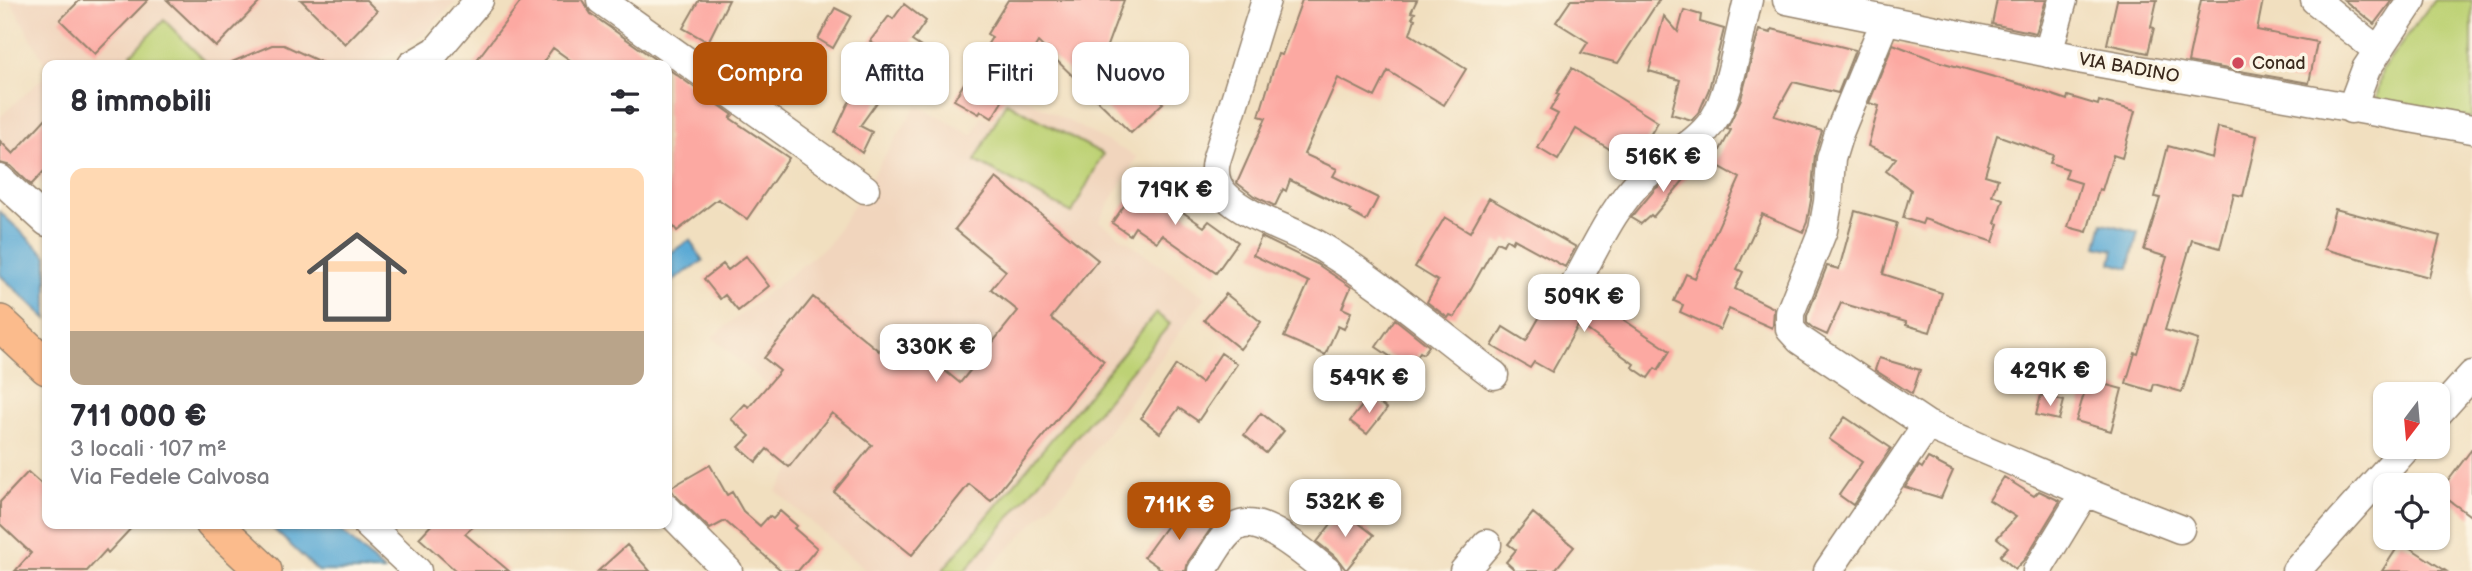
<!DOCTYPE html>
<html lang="it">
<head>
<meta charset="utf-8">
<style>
  :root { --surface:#fff; --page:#f7f7f7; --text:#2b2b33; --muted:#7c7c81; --line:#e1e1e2; --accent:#b45309 }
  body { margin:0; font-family:"Balsamiq Sans",sans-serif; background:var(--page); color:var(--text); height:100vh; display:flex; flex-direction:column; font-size:26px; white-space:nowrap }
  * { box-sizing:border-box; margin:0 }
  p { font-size:23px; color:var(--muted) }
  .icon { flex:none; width:38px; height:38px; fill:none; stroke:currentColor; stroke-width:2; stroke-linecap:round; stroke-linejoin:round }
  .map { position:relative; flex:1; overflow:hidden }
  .drawer { position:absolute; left:42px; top:60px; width:630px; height:469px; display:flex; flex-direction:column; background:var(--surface); border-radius:14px; box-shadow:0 2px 5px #0004 }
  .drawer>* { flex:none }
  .top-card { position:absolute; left:693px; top:42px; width:665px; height:63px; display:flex; gap:14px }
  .needle { width:46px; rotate:196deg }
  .controls { position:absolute; left:2373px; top:382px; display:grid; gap:14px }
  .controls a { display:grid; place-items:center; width:77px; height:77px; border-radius:14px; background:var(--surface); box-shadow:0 2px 5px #0004; font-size:35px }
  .price { position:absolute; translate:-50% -60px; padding:0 16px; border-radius:14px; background:#fff; color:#222; font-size:23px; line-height:46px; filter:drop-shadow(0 2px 4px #0008) }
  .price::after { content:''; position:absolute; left:50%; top:42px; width:21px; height:16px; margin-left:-10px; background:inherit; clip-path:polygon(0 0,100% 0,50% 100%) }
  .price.selected { background:var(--accent); color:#fff }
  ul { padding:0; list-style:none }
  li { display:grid; align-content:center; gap:14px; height:371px; padding:0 28px }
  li+li { border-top:2px solid var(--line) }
  li span { display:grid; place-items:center; height:217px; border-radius:14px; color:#555 }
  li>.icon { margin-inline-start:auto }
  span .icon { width:126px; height:126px; fill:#fffc; stroke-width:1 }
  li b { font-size:30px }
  h2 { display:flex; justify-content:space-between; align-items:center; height:84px; padding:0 28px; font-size:30px }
  .chip { padding:0 24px; border-radius:14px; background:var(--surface); box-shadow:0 2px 5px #0004; font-size:24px; line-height:63px }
  .chip.selected { background:var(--accent); color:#fff }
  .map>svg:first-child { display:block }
</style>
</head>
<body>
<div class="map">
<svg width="2472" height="571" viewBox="0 0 2472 571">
  <rect width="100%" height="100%" fill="#fcf5e5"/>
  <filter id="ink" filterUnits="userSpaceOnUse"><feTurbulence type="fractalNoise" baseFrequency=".0143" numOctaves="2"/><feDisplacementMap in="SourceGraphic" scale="14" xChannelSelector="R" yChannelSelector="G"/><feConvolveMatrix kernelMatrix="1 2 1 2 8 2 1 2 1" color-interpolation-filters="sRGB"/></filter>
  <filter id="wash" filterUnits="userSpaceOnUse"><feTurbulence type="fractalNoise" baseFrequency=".00686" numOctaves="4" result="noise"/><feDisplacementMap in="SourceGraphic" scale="28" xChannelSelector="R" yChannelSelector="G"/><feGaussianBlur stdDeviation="1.57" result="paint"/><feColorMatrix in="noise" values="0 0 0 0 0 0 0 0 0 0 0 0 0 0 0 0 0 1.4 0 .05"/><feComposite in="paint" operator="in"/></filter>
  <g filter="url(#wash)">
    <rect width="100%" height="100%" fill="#f1dfbf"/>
    <path fill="#f1d5bd" d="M 10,0 L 457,0 L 424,34 L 372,65 L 47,65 L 47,67 Z
      M 47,74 L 47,189 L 0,143 L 0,117 Z
      M 1009,90 L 1137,157 L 1099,221 L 1205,297 L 1068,487 L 987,571 L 866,571 L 776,491 L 820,431 L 712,337 L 829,244 L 917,105 L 972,135 L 982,116 L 992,121 Z"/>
    <path fill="#bdd275" stroke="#7c7e4a" stroke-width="2" d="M 2434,0 L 2472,0 L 2472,118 L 2376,101 L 2382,70 Z
      M 164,20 L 209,65 L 142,65 L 131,54 Z
      M 1006,102 L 1103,154 L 1072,213 L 975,161 Z
      M 1156,313 L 1170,324 L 965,571 L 942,571 Z"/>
    <path fill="#5caad5" stroke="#4c6a7a" stroke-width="2" d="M 0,212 L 47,256 L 47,319 L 0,275 Z
      M 2103,223 L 2138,232 L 2129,268 L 2111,263 L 2114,250 L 2097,246 Z
      M 690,240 L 703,261 L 667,284 L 667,255 Z
      M 267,523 L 333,523 L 384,571 L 318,571 Z"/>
    <g id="blocks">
      <path fill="#fca9a2" d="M 80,0 L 148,0 L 95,54 L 60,20 Z
        M 167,0 L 262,0 L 216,47 Z
        M 301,0 L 366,0 L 377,11 L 345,44 Z
        M 522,0 L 582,0 L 591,14 L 663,65 L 577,65 L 553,48 L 541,65 L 473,65 Z
        M 699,0 L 729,0 L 708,42 L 683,28 Z
        M 1008,0 L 1124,0 L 1104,54 L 1163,103 L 1131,133 L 1038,42 L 992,118 L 981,111 L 979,114 L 954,100 L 992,37 L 987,34 Z
        M 1302,0 L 1417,0 L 1411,12 L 1415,13 L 1412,18 L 1415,19 L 1410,34 L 1466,69 L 1444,105 L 1388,71 L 1375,97 L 1338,78 L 1304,154 L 1337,169 L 1333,176 L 1378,198 L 1366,221 L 1350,212 L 1351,210 L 1290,180 L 1286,191 L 1283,189 L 1275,206 L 1254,196 L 1237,183 L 1266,118 L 1259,116 L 1278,54 L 1282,55 Z
        M 1571,0 L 1659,0 L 1618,63 L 1581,53 L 1588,42 L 1556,22 Z
        M 1997,0 L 2046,0 L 2036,33 L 1992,24 Z
        M 2117,0 L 2157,0 L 2151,27 L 2154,28 L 2148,53 L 2107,44 Z
        M 2201,0 L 2263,0 L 2257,30 L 2317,42 L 2309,83 L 2188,62 Z
        M 2344,0 L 2392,0 L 2374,24 Z
        M 904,4 L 926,21 L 912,41 L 921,47 L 909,64 L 914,68 L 896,93 L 888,87 L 860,126 L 872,132 L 862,153 L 835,132 L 848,104 L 886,53 L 870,41 L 889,16 L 893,19 Z
        M 835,8 L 851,16 L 833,48 L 818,39 Z
        M 1684,10 L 1701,15 L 1700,22 L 1724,29 L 1709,89 L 1700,110 L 1692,120 L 1671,114 L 1680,80 L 1649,71 L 1664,16 L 1678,32 Z
        M 1772,29 L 1855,50 L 1838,93 L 1793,82 L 1774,116 L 1822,131 L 1815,154 L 1811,200 L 1807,222 L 1803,232 L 1762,214 L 1737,269 L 1743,272 L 1735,289 L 1774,308 L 1773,325 L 1772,328 L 1729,309 L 1720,330 L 1680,312 L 1683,305 L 1674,301 L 1686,274 L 1695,278 L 1740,178 L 1713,163 L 1731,130 L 1727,129 L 1741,99 L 1759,30 L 1771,33 Z
        M 1893,44 L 1937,61 L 2023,85 L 2067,100 L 2068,96 L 2098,105 L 2099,101 L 2135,111 L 2122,158 L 2113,155 L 2102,190 L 2099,189 L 2087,232 L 2068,227 L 2081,183 L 2065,178 L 2068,169 L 2050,163 L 2053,155 L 1997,135 L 1985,175 L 1998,179 L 1992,195 L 2003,199 L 1995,223 L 1999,224 L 1993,242 L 1924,219 L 1922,224 L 1903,218 L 1911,190 L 1886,171 L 1896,158 L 1868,146 L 1879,106 L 1869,103 Z
        M 272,45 L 284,45 L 327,65 L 225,65 Z
        M 667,68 L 733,115 L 730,118 L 789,158 L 747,219 L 718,199 L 677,231 L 674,227 L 667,233 Z
        M 1572,68 L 1658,122 L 1633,163 L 1576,129 L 1558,160 L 1538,148 L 1558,114 L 1550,110 L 1559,95 L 1556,94 Z
        M 47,117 L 47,168 L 31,185 L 11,166 L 0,163 L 0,141 L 13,154 Z
        M 2218,127 L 2257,136 L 2243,196 L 2234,194 L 2220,248 L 2192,240 L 2165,330 L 2198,340 L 2182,392 L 2154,384 L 2152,391 L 2126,383 L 2135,353 L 2138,354 L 2167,257 L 2144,250 L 2160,198 L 2155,197 L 2168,146 L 2212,158 Z
        M 1708,151 L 1653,217 L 1651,215 L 1641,224 L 1631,218 L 1655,189 Z
        M 996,178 L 1098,260 L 1051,318 L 1104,361 L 991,501 L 969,484 L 912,555 L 834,492 L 872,445 L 832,413 L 789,467 L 767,449 L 756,462 L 739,447 L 750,436 L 731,419 L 745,404 L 749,407 L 780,371 L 764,358 L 813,297 L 879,351 L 895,330 L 960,383 L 1018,311 L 991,289 L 1006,271 L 955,229 Z
        M 1151,180 L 1171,195 L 1167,201 L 1204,227 L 1209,221 L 1238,242 L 1216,273 L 1162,235 L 1157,242 L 1135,227 L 1130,235 L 1112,223 L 1130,197 L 1137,201 Z
        M 1489,198 L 1576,247 L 1565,267 L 1514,239 L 1512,243 L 1506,239 L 1503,245 L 1497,242 L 1455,317 L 1450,315 L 1448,318 L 1427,302 L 1438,281 L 1415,267 L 1445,217 L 1470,232 Z
        M 2335,209 L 2440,236 L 2429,277 L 2324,249 Z
        M 1855,211 L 1897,223 L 1883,274 L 1942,293 L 1930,332 L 1906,325 L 1906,322 L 1841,303 L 1827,335 L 1814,329 L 1807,323 L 1807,316 L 1827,266 L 1839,269 Z
        M 1261,237 L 1317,264 L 1351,287 L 1342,308 L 1351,312 L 1344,329 L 1338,326 L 1325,355 L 1284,337 L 1309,282 L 1253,255 Z
        M 746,256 L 769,286 L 738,311 L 725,295 L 720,299 L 704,279 L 723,264 L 728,270 Z
        M 1595,283 L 1631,310 L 1624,320 L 1670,351 L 1658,370 L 1655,368 L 1648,378 L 1632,367 L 1634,364 L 1579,324 L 1552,372 L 1534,362 L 1530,368 L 1492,346 L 1503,327 L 1526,341 L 1543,311 L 1554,317 L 1564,299 L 1574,303 L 1582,300 Z
        M 1226,294 L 1261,322 L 1240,349 L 1204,320 Z
        M 1395,319 L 1429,346 L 1423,354 L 1420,352 L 1409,369 L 1376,347 Z
        M 1221,353 L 1237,364 L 1198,421 L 1179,408 L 1160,433 L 1141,418 L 1176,365 L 1201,383 Z
        M 1879,358 L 1920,370 L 1912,394 L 1875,370 Z
        M 2088,380 L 2122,389 L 2111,431 L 2076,421 Z
        M 2041,395 L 2064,401 L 2059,420 L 2036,415 Z
        M 1370,396 L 1387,409 L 1367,434 L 1350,421 Z
        M 1261,413 L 1284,431 L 1266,453 L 1244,435 Z
        M 1845,417 L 1891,448 L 1853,505 L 1839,495 L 1862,462 L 1829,439 Z
        M 2472,449 L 2472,517 L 2439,493 Z
        M 1928,458 L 1953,471 L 1941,498 L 1905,487 L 1919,466 L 1922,468 Z
        M 710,465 L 727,495 L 732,492 L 743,511 L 760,526 L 769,516 L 773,519 L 780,511 L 797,526 L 794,528 L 817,548 L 798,571 L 782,571 L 725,521 L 710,529 L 675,495 L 670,488 Z
        M 28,472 L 47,489 L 47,523 L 136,523 L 108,553 L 106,550 L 87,571 L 15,571 L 31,553 L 0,524 L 0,502 Z
        M 2004,477 L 2034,496 L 2039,491 L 2060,501 L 2025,559 L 2015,569 L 2000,556 L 2008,547 L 1997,538 L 2016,517 L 1989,500 Z
        M 1182,505 L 1212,527 L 1188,562 L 1186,571 L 1164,571 L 1144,557 Z
        M 1342,510 L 1374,535 L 1346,570 L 1337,558 L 1317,542 Z
        M 1533,513 L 1574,547 L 1554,571 L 1516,571 L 1506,562 L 1516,550 L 1508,544 Z
        M 433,523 L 477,523 L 465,534 L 509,571 L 456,571 L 419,538 Z
        M 2401,542 L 2446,571 L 2382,571 Z
        M 627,545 L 650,571 L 598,571 Z"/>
    </g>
  </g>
  <g filter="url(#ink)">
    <use href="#blocks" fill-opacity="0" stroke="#96846e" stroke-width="2"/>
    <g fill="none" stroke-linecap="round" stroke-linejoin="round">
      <defs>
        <path id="minor" d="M 601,0 L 865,189
          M 1266,0 L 1216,161 C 1213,174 1216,186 1225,195 C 1248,219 1294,229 1323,248 C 1383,285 1438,333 1494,375
          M 1787,0 L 2084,60 L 2472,129
          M 2315,0 L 2377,50
          M 1885,21 L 1839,133 L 1831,159 L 1828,202 L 1823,230 L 1790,313 L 1790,329 L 1800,340 L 1927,425 L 2085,492 L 2037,571
          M 2048,53 L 2063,0
          M 412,65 L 436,51 L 479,0
          M 2351,109 L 2366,69 L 2412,0
          M 0,179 L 47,222
          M 1574,286 C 1595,249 1613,206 1644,177 C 1666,158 1698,144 1714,119 C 1730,95 1740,30 1748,0
          M 2438,413 L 2472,375
          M 2085,492 L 2180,529
          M 667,509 L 728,571
          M 366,523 L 417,571
          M 1202,571 C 1212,557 1221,536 1236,527 C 1261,512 1307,556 1327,571
          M 1464,571 L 1487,544
          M 1828,571 L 1927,425
          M 2296,571 L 2408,446"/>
        <path id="major" d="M 0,323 L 47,367
          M 213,523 L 264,571"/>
      </defs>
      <use href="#minor" stroke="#96846e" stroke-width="31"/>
      <use href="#major" stroke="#96846e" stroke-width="38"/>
      <use href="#minor" stroke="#fff" stroke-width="28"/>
      <use href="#major" stroke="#fbbb8c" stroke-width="35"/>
    </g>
  </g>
  <circle fill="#d1495b" stroke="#fcf5e5" stroke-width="2.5" cx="2238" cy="63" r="7"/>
  <g text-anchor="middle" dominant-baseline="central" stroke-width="7" stroke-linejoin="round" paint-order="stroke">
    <g font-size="18" fill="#3b2a1e" stroke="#fcf5e5" text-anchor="start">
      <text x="2252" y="63">Conad</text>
    </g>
    <g font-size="18" fill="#3b2a1e" stroke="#fcf5e5">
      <text transform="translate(2129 68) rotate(10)">VIA BADINO</text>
    </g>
  </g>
</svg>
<div class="controls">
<a><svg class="needle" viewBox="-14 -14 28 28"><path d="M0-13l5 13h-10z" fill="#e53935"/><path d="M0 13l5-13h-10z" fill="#7c7c81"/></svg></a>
<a><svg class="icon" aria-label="locate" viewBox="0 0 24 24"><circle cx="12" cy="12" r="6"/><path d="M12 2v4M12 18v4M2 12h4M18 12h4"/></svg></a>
</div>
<b class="price" style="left:1663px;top:194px">516K €</b>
<b class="price" style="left:1175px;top:227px">719K €</b>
<b class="price" style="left:1584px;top:334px">509K €</b>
<b class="price" style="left:936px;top:384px">330K €</b>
<b class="price" style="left:2050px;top:408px">429K €</b>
<b class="price" style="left:1369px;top:415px">549K €</b>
<b class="price" style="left:1345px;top:539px">532K €</b>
<b class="price selected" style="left:1179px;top:542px">711K €</b>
<div class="top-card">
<a class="chip selected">Compra</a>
<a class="chip">Affitta</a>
<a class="chip">Filtri</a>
<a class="chip">Nuovo</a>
</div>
<section class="drawer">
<h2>8 immobili<svg class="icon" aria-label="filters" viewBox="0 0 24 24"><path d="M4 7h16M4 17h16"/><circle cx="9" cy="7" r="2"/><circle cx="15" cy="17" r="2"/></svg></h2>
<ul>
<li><span style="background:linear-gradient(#ffd9b3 75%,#b9a48a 0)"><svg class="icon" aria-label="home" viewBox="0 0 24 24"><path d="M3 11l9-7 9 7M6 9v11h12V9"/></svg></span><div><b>711 000 €</b><p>3 locali · 107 m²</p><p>Via Fedele Calvosa</p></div></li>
</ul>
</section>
</div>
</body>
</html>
